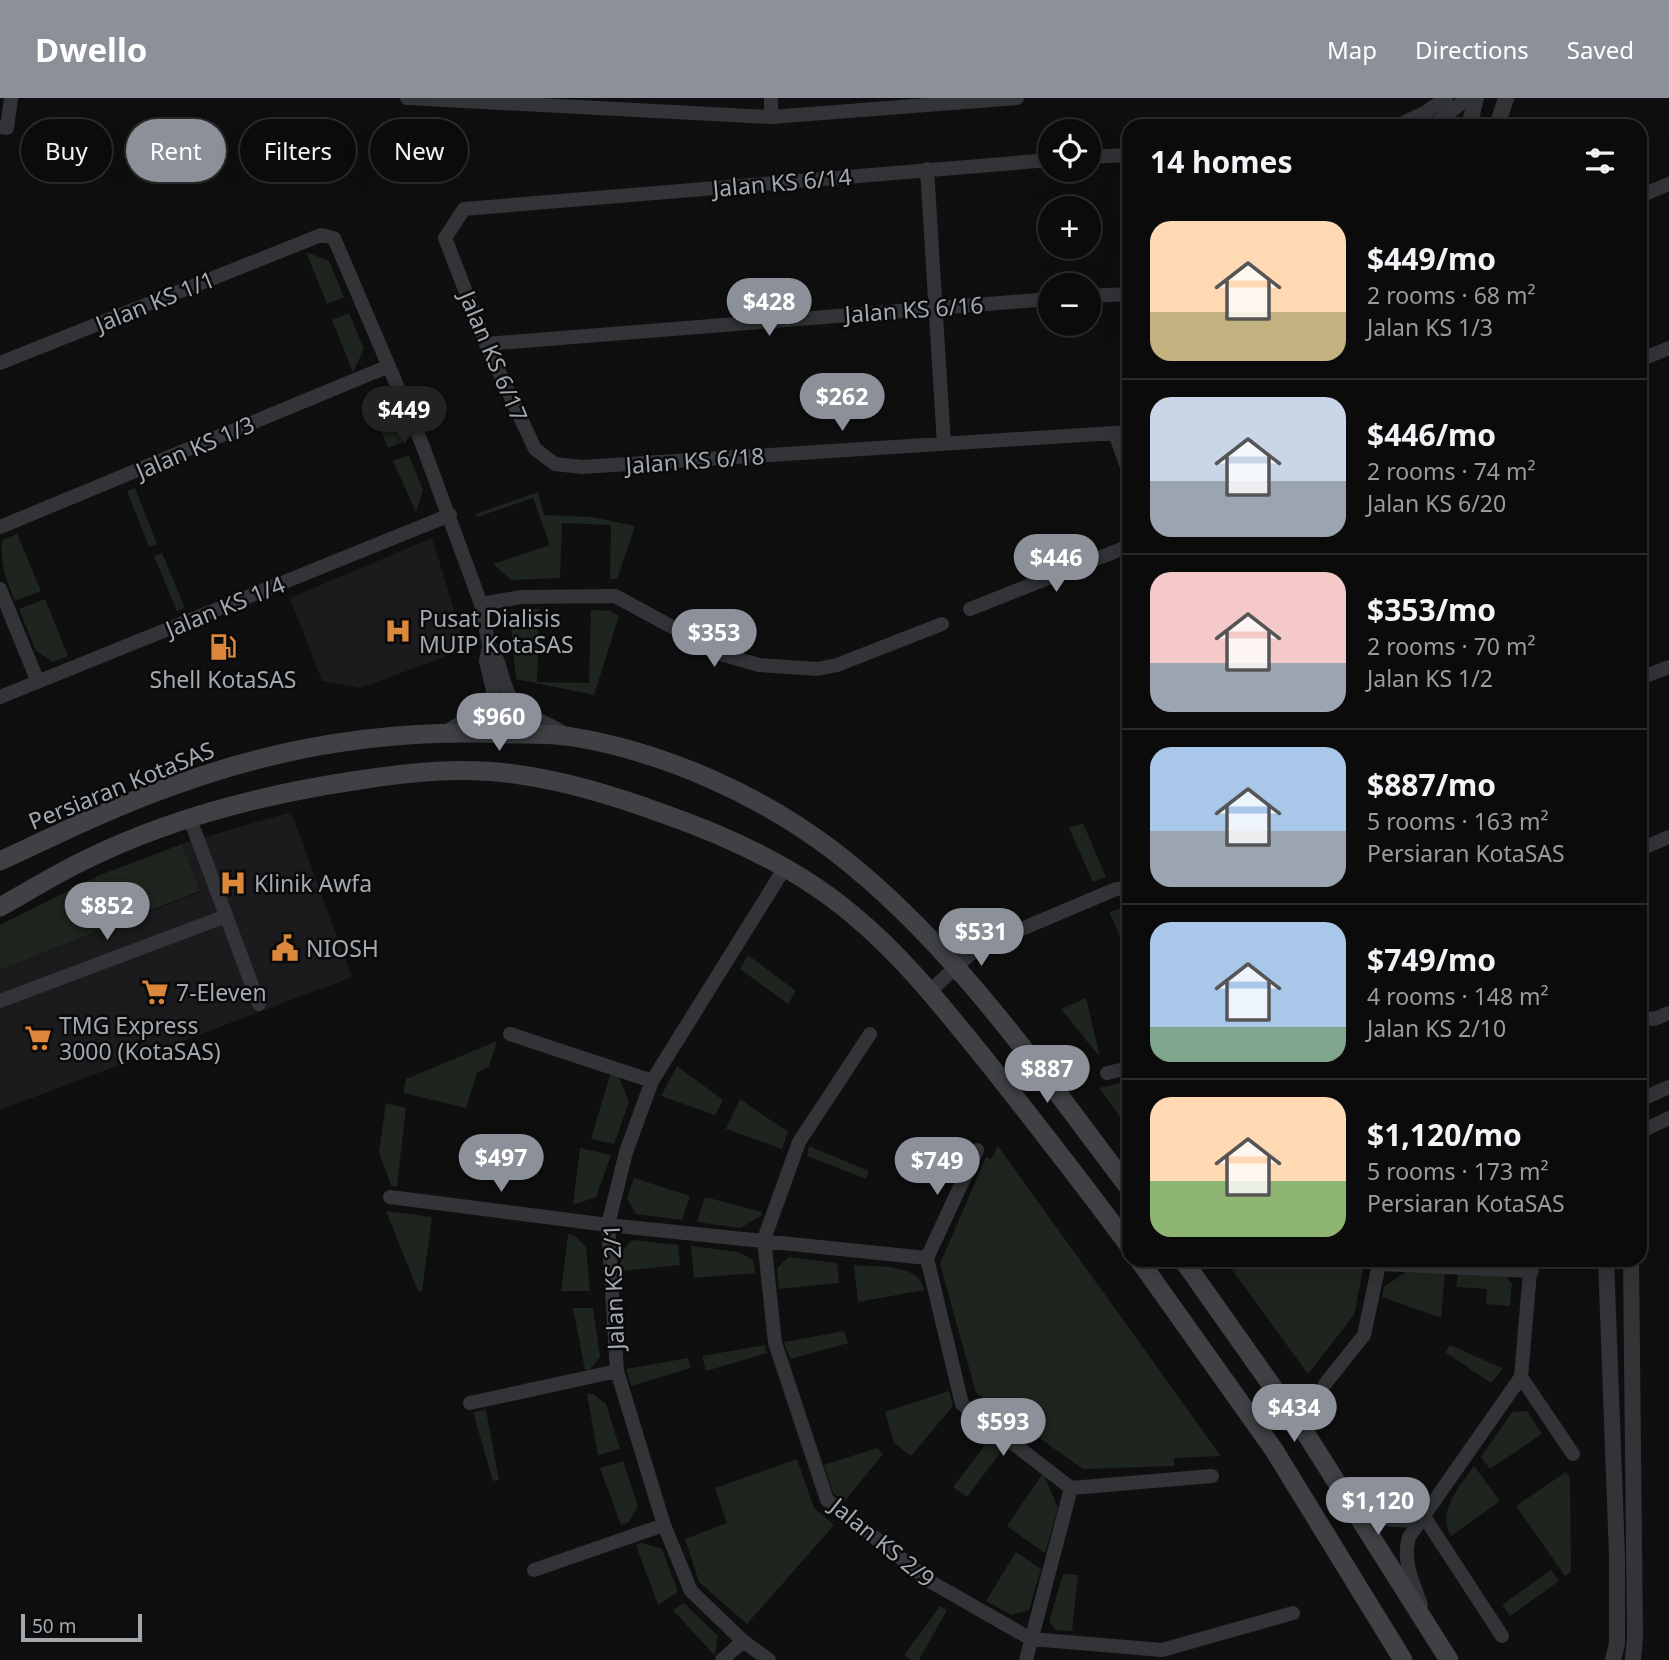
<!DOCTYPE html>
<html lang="en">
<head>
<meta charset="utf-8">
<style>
  :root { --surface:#0b0b0c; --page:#141415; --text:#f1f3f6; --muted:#9a9b9d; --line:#2b2b2d; --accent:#8c9099 }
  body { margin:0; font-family:"Noto Sans",sans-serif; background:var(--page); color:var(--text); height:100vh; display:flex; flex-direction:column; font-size:26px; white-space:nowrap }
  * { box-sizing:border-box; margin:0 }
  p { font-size:23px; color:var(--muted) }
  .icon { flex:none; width:38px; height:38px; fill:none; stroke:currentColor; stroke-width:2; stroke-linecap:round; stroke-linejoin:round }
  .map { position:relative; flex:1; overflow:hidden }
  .panel { position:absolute; left:1122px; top:21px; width:525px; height:1148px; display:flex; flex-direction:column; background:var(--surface); border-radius:21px; box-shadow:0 7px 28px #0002,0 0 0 2px var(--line) }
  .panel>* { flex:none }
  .top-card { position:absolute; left:21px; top:21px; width:665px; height:63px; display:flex; gap:14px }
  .tools { position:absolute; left:1038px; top:21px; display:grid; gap:14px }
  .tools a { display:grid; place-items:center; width:63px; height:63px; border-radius:50%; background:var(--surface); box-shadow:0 7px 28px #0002,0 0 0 2px var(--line); font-size:35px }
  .scale { position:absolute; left:21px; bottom:18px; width:121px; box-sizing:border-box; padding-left:7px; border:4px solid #a1a9af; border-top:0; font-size:19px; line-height:24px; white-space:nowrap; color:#a1a9af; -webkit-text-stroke:5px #0a0a0b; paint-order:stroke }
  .price { position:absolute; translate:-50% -60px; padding:0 16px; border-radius:24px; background:var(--accent); color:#fff; font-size:23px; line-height:46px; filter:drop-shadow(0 2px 4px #0008) }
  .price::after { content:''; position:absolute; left:50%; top:42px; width:21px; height:16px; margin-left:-10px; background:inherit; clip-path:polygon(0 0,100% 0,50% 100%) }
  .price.on { background:#222; color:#fff }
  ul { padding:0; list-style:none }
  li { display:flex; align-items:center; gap:21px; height:175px; padding:0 28px }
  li+li { border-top:2px solid var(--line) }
  li span { display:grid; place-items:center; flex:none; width:196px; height:140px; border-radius:21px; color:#555 }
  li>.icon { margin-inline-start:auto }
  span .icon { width:84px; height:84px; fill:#fffc; stroke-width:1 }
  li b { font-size:30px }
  h2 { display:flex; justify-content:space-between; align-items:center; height:84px; padding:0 28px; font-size:30px }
  .chip { padding:0 24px; border-radius:32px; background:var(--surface); box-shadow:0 7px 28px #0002,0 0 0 2px var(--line); font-size:24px; line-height:63px }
  .chip.on { background:var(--accent); color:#fff }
  header { display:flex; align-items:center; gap:42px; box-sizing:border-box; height:98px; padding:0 35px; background:var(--accent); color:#fff }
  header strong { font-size:33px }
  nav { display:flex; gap:38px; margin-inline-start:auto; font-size:24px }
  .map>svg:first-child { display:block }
</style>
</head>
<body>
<header>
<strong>Dwello</strong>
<nav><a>Map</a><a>Directions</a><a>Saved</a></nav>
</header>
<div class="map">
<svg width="1669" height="1562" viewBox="0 0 1669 1562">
  <rect width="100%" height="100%" fill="#0f0f10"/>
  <path fill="#1b1b1d" d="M 432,440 L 466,551 L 360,590 L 322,583 L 290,500 Z
    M 291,714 L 352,879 L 0,1012 L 0,872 L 200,794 L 182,746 Z"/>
  <path fill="#1e241e" d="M 306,154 L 329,163 L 344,199 L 327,206 Z
    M 349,215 L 364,251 L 353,274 L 332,222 Z
    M 368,297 L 389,308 L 403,344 L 388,350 Z
    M 409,357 L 423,392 L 416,414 L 393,363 Z
    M 135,390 L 157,446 L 149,449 L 127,393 Z
    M 538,394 L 544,417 L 592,419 L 635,428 L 617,481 L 610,481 L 611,427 L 562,425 L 560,480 L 511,482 L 493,466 L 550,447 L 533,400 L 477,419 L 476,416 Z
    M 17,436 L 41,493 L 15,503 C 6,482 0,465 2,442 Z
    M 162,455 L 185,510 L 177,513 L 154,458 Z
    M 45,501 L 68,558 L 53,564 L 36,553 L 19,511 Z
    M 527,511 L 539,511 L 537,584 L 589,585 L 591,512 L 610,513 L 619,518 L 594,597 L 516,581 L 511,529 Z
    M 1083,725 L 1106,779 L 1093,784 L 1069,730 Z
    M 182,746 L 200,793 L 0,872 L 0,827 L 100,777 Z
    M 1129,808 L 1129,858 L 1109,814 Z
    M 748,857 L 796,893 L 788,906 L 740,871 Z
    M 1086,900 L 1100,959 L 1061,911 Z
    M 497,943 L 489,968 L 477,975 L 466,1010 L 403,995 L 406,981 Z
    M 677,968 L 723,1002 L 715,1017 L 661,998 Z
    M 610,977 L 619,979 L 629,1004 L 614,1046 L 591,1041 Z
    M 1129,983 L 1129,1031 L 1099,990 Z
    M 740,1001 L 788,1034 L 782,1051 L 726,1031 Z
    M 386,1005 L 406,1010 L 397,1088 L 391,1088 L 379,1054 Z
    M 809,1048 L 869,1073 L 866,1081 L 807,1058 Z
    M 998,1048 L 1221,1358 L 1174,1360 L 1174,1368 L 1083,1371 L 976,1295 L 940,1166 L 986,1059 L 991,1061 Z
    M 580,1050 L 611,1057 L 596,1099 L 573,1107 Z
    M 634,1080 L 690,1098 L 682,1122 L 636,1116 L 627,1100 Z
    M 705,1099 L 762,1114 L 761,1118 L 740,1130 L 697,1124 Z
    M 386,1113 L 432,1119 L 422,1193 L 418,1193 Z
    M 568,1136 L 574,1137 L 586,1149 L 590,1193 L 561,1193 Z
    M 632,1142 L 678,1147 L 680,1167 L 621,1173 L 620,1155 Z
    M 691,1148 L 739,1154 L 753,1162 L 755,1175 L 694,1180 Z
    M 789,1159 L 837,1165 L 839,1185 L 779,1191 L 777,1170 Z
    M 1225,1162 L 1365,1162 L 1354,1217 L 1308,1276 Z
    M 854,1167 C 876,1169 920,1165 924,1192 L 858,1204 Z
    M 1405,1174 L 1445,1175 L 1441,1220 L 1382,1199 L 1384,1189 Z
    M 1458,1176 L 1505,1177 L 1512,1186 L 1510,1208 L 1486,1206 L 1487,1191 L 1456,1189 Z
    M 573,1210 L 593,1210 L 600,1259 L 590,1271 L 585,1272 Z
    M 844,1233 L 848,1245 L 790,1261 L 784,1244 Z
    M 765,1247 L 767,1255 L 706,1273 L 702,1258 Z
    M 1450,1247 L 1502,1270 L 1503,1270 L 1491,1285 L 1445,1254 Z
    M 688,1260 L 691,1270 L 631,1288 L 626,1271 Z
    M 949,1293 L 953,1308 L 911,1358 L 894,1345 L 885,1314 Z
    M 587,1296 L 593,1296 L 606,1306 L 620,1351 L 598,1357 Z
    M 486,1312 L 499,1382 L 493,1383 L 473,1314 Z
    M 1527,1313 L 1542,1336 L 1490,1371 L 1481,1359 L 1512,1314 Z
    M 993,1337 L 1006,1347 L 967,1399 L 953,1389 Z
    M 877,1350 L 883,1356 L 844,1404 L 833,1395 L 824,1367 Z
    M 797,1361 L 814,1410 L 834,1427 L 747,1526 L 699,1484 L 685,1441 L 727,1425 L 715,1390 Z
    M 623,1363 L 638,1408 L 629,1424 L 621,1427 L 600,1370 Z
    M 1474,1368 L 1500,1403 L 1451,1438 C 1436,1414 1461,1387 1474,1368 Z
    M 1566,1374 L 1570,1380 L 1571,1474 L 1565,1478 L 1516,1408 Z
    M 1043,1375 L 1058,1410 L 1045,1455 L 1007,1428 Z
    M 642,1445 L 662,1451 L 678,1494 L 658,1507 L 636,1447 Z
    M 1016,1454 L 1041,1471 L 1029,1512 L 1012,1517 L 986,1503 Z
    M 1551,1472 L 1559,1483 L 1510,1518 L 1502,1507 Z
    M 1063,1476 L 1078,1477 L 1072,1533 L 1056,1532 L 1049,1524 Z
    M 684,1505 L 718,1538 L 715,1558 L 673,1512 Z
    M 940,1508 L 947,1512 L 919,1562 L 911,1562 L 904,1557 Z"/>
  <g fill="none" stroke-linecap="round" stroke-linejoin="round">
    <path stroke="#323437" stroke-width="14" d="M 407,0 L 771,19 L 1017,0
      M 771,0 L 771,19
      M 1397,28 L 1426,14 L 1446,0
      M 1432,28 L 1468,0
      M 0,29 L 7,30 L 11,0
      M 1088,59 L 1129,57
      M 1050,62 L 464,111 L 445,140 L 486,246 L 535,351 L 555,366 L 582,369 L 1129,334
      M 927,71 L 944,346
      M 1640,98 L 1669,86
      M 1088,198 L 1129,196
      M 486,246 L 1050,201
      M 1640,262 L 1669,250
      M 0,265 L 321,137 L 334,140 L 422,346 L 481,506 L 489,548 L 486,563 L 493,592 L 492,600 L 477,615 L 447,633
      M 1115,335 L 1129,375
      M 0,429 L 389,268
      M 0,491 L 38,584
      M 481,506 L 521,499 L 615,498 L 724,557 L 759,567 L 817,571 L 837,567 L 942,526
      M 970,511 L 1129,448
      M 489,548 C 502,564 500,581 510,598 C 521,616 547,625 564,635
      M 1640,580 L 1669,569
      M 0,599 L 450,417
      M 190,721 L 259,906
      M 1640,751 L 1669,739
      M 930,893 L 977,850 L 1116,791 L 1129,791
      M 0,903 L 226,818
      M 1640,920 L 1654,921 L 1669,915
      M 510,936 L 652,983
      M 870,936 L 799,1044 L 764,1141 L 775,1245 L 827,1402 L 931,1484 L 1031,1541 L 1162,1552 L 1293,1515
      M 1107,975 L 1129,970
      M 1640,1002 L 1669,989
      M 1640,1034 L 1669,1020
      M 977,1052 L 927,1160 L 962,1306 L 1071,1390 L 1212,1378
      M 390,1099 L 608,1127 L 927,1160
      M 1381,1166 L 1532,1173
      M 1521,1279 L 1573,1356
      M 1325,1286 L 1364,1237 L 1380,1162
      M 470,1305 L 617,1273
      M 1353,1405 C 1378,1423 1395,1425 1425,1420 L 1502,1538
      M 534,1472 L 664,1427
      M 1421,1507 C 1413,1484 1402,1463 1409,1439 L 1521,1279 L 1531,1162
      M 722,1562 L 743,1543
      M 769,1562 L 743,1543 L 691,1493 L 664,1427 L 617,1273 L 608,1127 L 626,1054 L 652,983 L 784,771
      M 1026,1562 L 1071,1390"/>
    <path stroke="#323437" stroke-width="16" d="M 1469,28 L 1476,0
      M 1497,28 L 1506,0
      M 1606,1162 L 1617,1458 L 1617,1546 L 1613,1562
      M 1631,1162 L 1635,1540 L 1633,1562"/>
    <path stroke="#3f4144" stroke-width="19" d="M 0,763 C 58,736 117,707 178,686 C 283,648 395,631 506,636 C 528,636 552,635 573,639 C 664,654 761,697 835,754 C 952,844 1040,973 1129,1090
      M 0,809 C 27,794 54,777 83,763 C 167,721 260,697 353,683 C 408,674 465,668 521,677 C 570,684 618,699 664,716 C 730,739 799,771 853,817 C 904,859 944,911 985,961 C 1034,1023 1083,1085 1129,1148
      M 1139,1162 L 1274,1352 L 1403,1562
      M 1183,1162 L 1308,1339 L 1449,1562"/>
  </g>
  <defs>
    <symbol id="hospital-bare" viewBox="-9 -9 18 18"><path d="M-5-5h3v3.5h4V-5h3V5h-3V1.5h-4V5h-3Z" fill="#dd873a" stroke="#0a0a0b" stroke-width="2.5" paint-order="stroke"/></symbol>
    <symbol id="fuel-bare" viewBox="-9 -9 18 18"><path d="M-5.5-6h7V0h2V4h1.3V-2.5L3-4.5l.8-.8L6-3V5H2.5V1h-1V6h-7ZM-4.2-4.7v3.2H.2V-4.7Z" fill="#dd873a" stroke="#0a0a0b" stroke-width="2.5" paint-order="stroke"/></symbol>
    <symbol id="civic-bare" viewBox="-9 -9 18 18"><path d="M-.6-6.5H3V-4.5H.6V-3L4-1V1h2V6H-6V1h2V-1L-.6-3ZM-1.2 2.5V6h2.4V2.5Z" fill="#dd873a" stroke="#0a0a0b" stroke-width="2.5" paint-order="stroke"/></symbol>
    <symbol id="supermarket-bare" viewBox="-9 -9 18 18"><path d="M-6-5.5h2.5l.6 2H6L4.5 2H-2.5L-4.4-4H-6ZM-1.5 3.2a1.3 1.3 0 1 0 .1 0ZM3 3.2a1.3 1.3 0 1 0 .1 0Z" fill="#dd873a" stroke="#0a0a0b" stroke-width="2.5" paint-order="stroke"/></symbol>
  </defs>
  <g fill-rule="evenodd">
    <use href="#hospital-bare" x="379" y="514" width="38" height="38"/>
    <use href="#fuel-bare" x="204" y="530" width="38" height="38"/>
    <use href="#hospital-bare" x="214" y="766" width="38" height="38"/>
    <use href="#civic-bare" x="266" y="831" width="38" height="38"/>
    <use href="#supermarket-bare" x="136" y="875" width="38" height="38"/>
    <use href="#supermarket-bare" x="19" y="921" width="38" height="38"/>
  </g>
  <g text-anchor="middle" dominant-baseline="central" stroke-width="5" stroke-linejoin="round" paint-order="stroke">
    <g font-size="23" fill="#a1a9af" stroke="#0a0a0b">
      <text transform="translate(782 84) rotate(-5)">Jalan KS 6/14</text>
      <text transform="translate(155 203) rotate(-22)">Jalan KS 1/1</text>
      <text transform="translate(914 211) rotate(-4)">Jalan KS 6/16</text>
      <text transform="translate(494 258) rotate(67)">Jalan KS 6/17</text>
      <text transform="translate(195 349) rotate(-23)">Jalan KS 1/3</text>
      <text transform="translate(695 362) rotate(-4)">Jalan KS 6/18</text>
      <text transform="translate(225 508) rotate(-22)">Jalan KS 1/4</text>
      <text transform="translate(121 687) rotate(-22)">Persiaran KotaSAS</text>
      <text transform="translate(613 1189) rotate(-92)">Jalan KS 2/1</text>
      <text transform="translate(883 1444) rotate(39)">Jalan KS 2/9</text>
    </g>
    <g font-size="23" fill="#a1a9af" stroke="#0a0a0b" text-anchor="start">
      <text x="419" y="520">Pusat Dialisis<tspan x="419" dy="26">MUIP KotaSAS</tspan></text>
      <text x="223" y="581" text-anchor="middle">Shell KotaSAS</text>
      <text x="254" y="785">Klinik Awfa</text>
      <text x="306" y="850">NIOSH</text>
      <text x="176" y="894">7-Eleven</text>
      <text x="59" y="927">TMG Express<tspan x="59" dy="26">3000 (KotaSAS)</tspan></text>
    </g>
  </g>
</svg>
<div class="tools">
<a><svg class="icon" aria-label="locate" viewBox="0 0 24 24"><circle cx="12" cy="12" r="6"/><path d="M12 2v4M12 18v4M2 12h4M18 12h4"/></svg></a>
<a>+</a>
<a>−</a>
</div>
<div class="scale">50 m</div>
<b class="price" style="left:769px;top:240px">$428</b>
<b class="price" style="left:842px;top:335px">$262</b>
<b class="price on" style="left:404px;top:348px">$449</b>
<b class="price" style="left:1056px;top:496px">$446</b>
<b class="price" style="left:714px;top:571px">$353</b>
<b class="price" style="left:499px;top:655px">$960</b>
<b class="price" style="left:107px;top:844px">$852</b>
<b class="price" style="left:981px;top:870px">$531</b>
<b class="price" style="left:1047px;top:1007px">$887</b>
<b class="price" style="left:501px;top:1096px">$497</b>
<b class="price" style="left:937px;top:1099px">$749</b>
<b class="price" style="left:1294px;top:1346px">$434</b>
<b class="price" style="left:1003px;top:1360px">$593</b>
<b class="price" style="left:1378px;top:1439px">$1,120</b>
<div class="top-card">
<a class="chip">Buy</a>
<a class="chip on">Rent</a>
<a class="chip">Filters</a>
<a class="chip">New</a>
</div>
<section class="panel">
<h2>14 homes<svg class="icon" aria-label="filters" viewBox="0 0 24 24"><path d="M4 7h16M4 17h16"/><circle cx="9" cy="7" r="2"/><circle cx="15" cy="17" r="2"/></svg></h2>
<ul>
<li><span style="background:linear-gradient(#ffd9b3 65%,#c2b280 0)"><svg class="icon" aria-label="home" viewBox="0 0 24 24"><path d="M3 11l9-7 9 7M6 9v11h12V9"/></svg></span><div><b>$449/mo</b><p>2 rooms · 68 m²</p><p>Jalan KS 1/3</p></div></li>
<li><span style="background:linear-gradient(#c9d6e8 60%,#9aa5b1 0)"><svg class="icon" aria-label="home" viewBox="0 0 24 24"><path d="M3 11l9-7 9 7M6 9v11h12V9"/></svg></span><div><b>$446/mo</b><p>2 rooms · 74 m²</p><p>Jalan KS 6/20</p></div></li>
<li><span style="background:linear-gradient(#f6c9c9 65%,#9aa5b1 0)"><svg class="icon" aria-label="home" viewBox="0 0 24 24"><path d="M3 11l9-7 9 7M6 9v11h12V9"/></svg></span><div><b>$353/mo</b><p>2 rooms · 70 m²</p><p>Jalan KS 1/2</p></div></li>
<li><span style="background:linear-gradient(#a9c7e8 60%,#9aa5b1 0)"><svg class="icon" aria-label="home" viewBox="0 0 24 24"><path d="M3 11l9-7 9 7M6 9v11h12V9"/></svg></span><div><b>$887/mo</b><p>5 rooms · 163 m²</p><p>Persiaran KotaSAS</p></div></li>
<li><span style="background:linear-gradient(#a9c7e8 75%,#7fa58c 0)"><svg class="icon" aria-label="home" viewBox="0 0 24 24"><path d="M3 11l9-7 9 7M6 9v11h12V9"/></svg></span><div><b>$749/mo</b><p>4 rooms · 148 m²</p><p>Jalan KS 2/10</p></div></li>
<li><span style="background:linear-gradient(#ffd9b3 60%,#8fb573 0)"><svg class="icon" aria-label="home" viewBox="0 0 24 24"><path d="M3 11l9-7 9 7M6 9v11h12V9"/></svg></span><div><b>$1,120/mo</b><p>5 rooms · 173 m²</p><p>Persiaran KotaSAS</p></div></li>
</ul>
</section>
</div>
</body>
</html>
